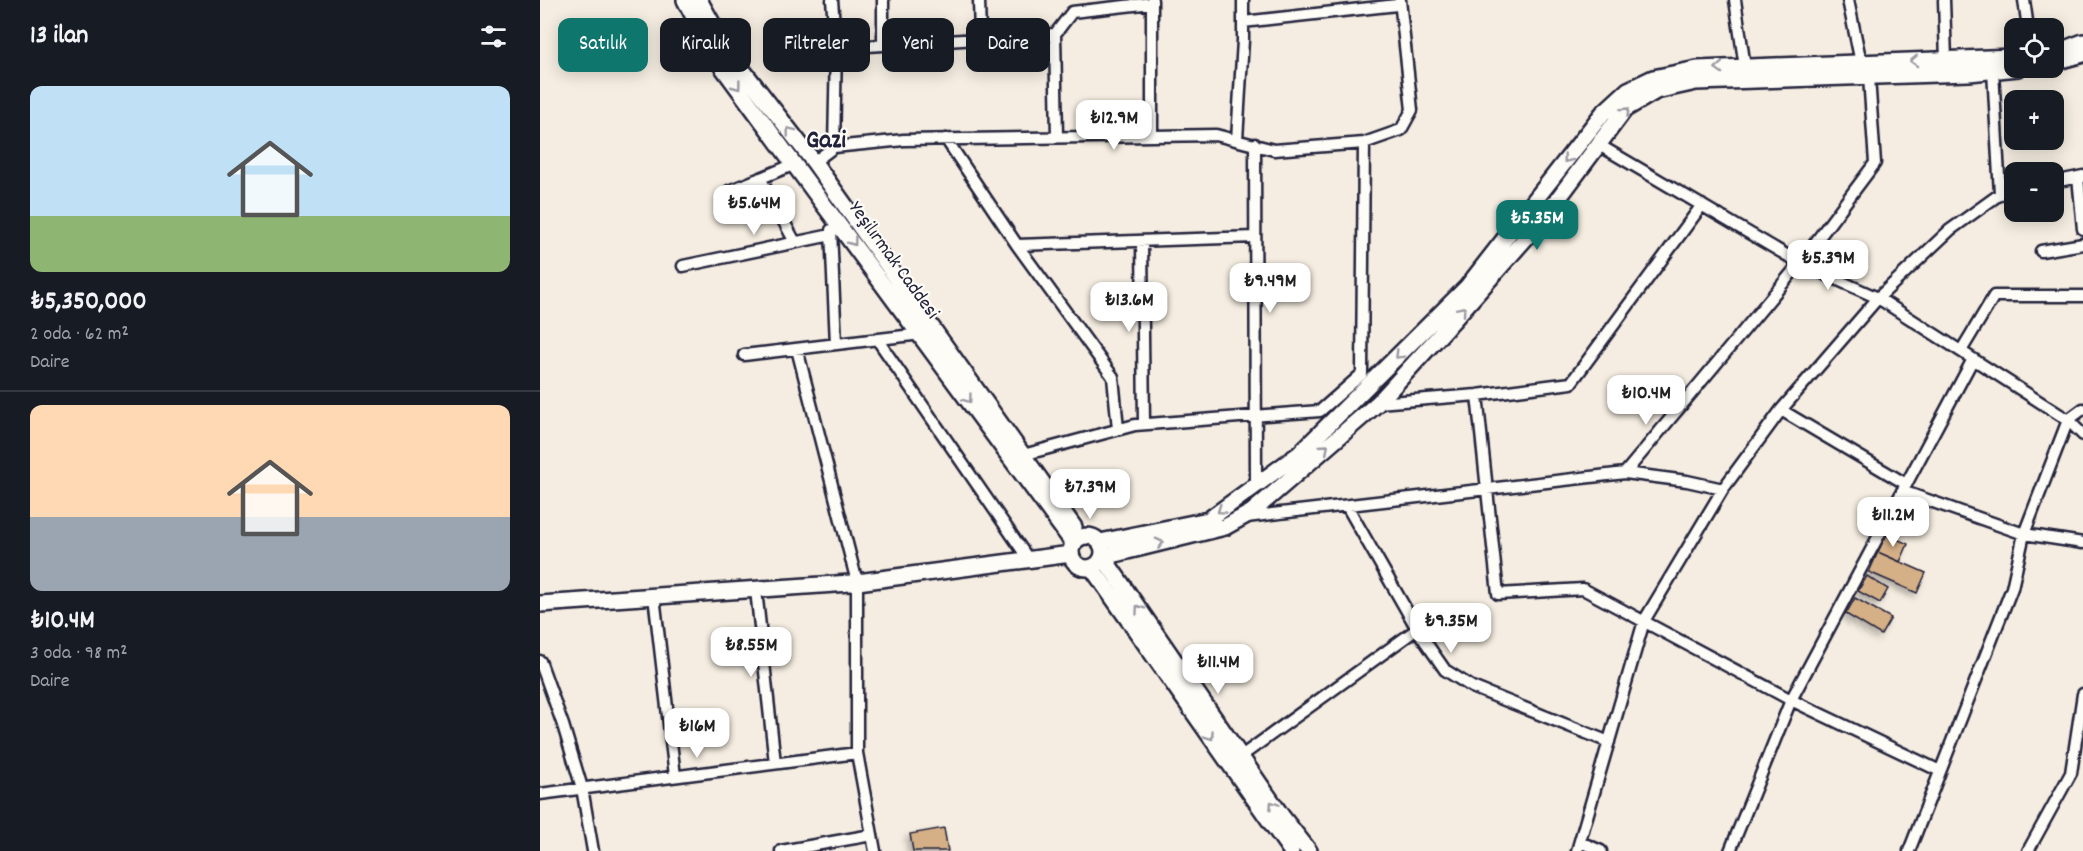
<!DOCTYPE html>
<html lang="tr">
<head>
<meta charset="utf-8">
<style>
  :root { --surface:#171b24; --page:#242831; --text:#f1f3f6; --muted:#9ea1a6; --line:#363941; --accent:#0f766e }
  body { margin:0; font-family:Dekko,sans-serif; background:var(--page); color:var(--text); height:100vh; display:flex; flex-direction:column; font-size:22px; white-space:nowrap }
  * { box-sizing:border-box; margin:0 }
  p { font-size:20px; color:var(--muted) }
  .icon { flex:none; width:33px; height:33px; fill:none; stroke:currentColor; stroke-width:2; stroke-linecap:round; stroke-linejoin:round }
  .map { position:relative; flex:1; overflow:hidden }
  .sheet { display:flex; flex-direction:column; background:var(--surface); width:540px }
  .sheet>* { flex:none }
  .banner { position:absolute; left:18px; top:18px; width:570px; height:54px; display:flex; gap:12px }
  .tools { position:absolute; left:1464px; top:18px; display:grid; gap:12px }
  .tools a { display:grid; place-items:center; width:60px; height:60px; border-radius:12px; background:var(--surface); box-shadow:0 3px 15px #0003; font-size:30px }
  .price { position:absolute; translate:-50% -51px; padding:0 14px; border-radius:12px; background:#fff; color:#222; font-size:20px; line-height:39px; filter:drop-shadow(0 2px 3px #0008) }
  .price::after { content:''; position:absolute; left:50%; top:36px; width:18px; height:14px; margin-left:-9px; background:inherit; clip-path:polygon(0 0,100% 0,50% 100%) }
  .price.active { background:var(--accent); color:#fff }
  ul { padding:0; list-style:none }
  li { display:grid; align-content:center; gap:12px; height:318px; padding:0 30px }
  li+li { border-top:2px solid var(--line) }
  li span { display:grid; place-items:center; height:186px; border-radius:12px; color:#555 }
  li>.icon { margin-inline-start:auto }
  span .icon { width:108px; height:108px; fill:#fffc; stroke-width:1 }
  li b { font-size:26px }
  h2 { display:flex; justify-content:space-between; align-items:center; height:72px; padding:0 30px; font-size:26px }
  .pill { padding:0 21px; border-radius:12px; background:var(--surface); box-shadow:0 3px 15px #0003; font-size:21px; line-height:54px }
  .pill.active { background:var(--accent); color:#fff }
  main { display:flex; flex:1; min-height:0 }
  .map>svg:first-child { display:block }
</style>
</head>
<body>
<main>
<section class="sheet">
<h2>13 ilan<svg class="icon" aria-label="filters" viewBox="0 0 24 24"><path d="M4 7h16M4 17h16"/><circle cx="9" cy="7" r="2"/><circle cx="15" cy="17" r="2"/></svg></h2>
<ul>
<li><span style="background:linear-gradient(#bfe0f5 70%,#8fb573 0)"><svg class="icon" aria-label="home" viewBox="0 0 24 24"><path d="M3 11l9-7 9 7M6 9v11h12V9"/></svg></span><div><b>₺5,350,000</b><p>2 oda · 62 m²</p><p>Daire</p></div></li>
<li><span style="background:linear-gradient(#ffd9b3 60%,#9aa5b1 0)"><svg class="icon" aria-label="home" viewBox="0 0 24 24"><path d="M3 11l9-7 9 7M6 9v11h12V9"/></svg></span><div><b>₺10.4M</b><p>3 oda · 98 m²</p><p>Daire</p></div></li>
</ul>
</section>
<div class="map">
<svg width="1543" height="851" viewBox="0 0 1543 851">
  <defs>
    <filter id="shadow"><feDropShadow dx="-4" dy="4" stdDeviation="3" flood-color="#0004"/></filter>
  </defs>
  <rect width="100%" height="100%" fill="#f5ede1"/>
  <filter id="ink" filterUnits="userSpaceOnUse"><feTurbulence type="fractalNoise" baseFrequency=".0167" numOctaves="2"/><feDisplacementMap in="SourceGraphic" scale="12" xChannelSelector="R" yChannelSelector="G"/><feConvolveMatrix kernelMatrix="1 2 1 2 8 2 1 2 1" color-interpolation-filters="sRGB"/></filter>
  <g filter="url(#ink)">
    <path fill="#d5b087" stroke="#22223b" stroke-width="1.5" filter="url(#shadow)" d="M 1346,534 L 1368,544 L 1360,562 L 1338,552 Z
      M 1338,552 L 1386,573 L 1377,593 L 1329,572 Z
      M 1327,576 L 1348,589 L 1340,603 L 1318,591 Z
      M 1315,598 L 1351,618 L 1341,635 L 1306,614 Z
      M 404,828 L 408,851 L 373,851 L 370,834 Z"/>
    <g fill="none" stroke-linecap="round" stroke-linejoin="round">
      <defs>
        <path id="minor" d="M 292,0 L 296,48
          M 439,0 L 440,37
          M 612,0 L 612,136
          M 1195,0 L 1205,67
          M 1308,0 L 1321,63
          M 1404,0 L 1406,60
          M 1484,0 L 1488,28
          M 703,22 L 857,5
          M 515,34 L 532,12 L 612,3
          M 343,45 L 343,0
          M 1453,71 L 1460,194
          M 406,139 L 477,245 L 573,377 L 578,429
          M 697,140 L 703,40 L 703,0
          M 715,144 L 716,485
          M 1059,145 L 1260,263 L 1338,298 L 1528,420 L 1543,435
          M 294,147 L 296,48 L 515,34 L 517,137
          M 274,162 L 294,147 L 364,140 L 676,135 L 734,150 L 824,143 L 861,130 L 872,110 L 860,0
          M 1538,177 L 1543,229
          M 220,178 L 255,242
          M 1514,182 L 1543,176
          M 189,191 L 255,164
          M 291,230 L 296,344
          M 602,241 L 604,424
          M 477,245 L 715,237
          M 1501,251 L 1543,244
          M 143,266 L 291,235
          M 337,339 L 489,560
          M 257,349 L 317,582 L 317,753 L 335,851
          M 1421,351 L 1454,296 L 1543,296
          M 204,355 L 381,334
          M 937,395 L 958,594 L 1043,589 L 1251,700 L 1400,771
          M 838,403 L 937,395 L 1031,383 L 1162,205
          M 1241,410 L 1366,484
          M 483,455 L 595,425 L 780,411 L 822,374 L 824,143
          M 1085,473 L 1147,481 L 1183,489
          M 1362,491 L 1484,534 L 1543,543
          M 807,506 L 880,634 L 905,670 L 932,687 L 1069,742
          M 706,517 L 1085,473 L 1260,263 L 1335,163 L 1329,77
          M 216,590 L 235,763
          M 114,596 L 135,776
          M 0,661 L 23,725 L 42,788 L 53,851
          M 700,757 L 877,629
          M 0,794 L 317,753
          M 1040,842 L 1061,851
          M 241,851 L 332,835
          M 1037,851 L 1104,621 L 1183,489 L 1241,410 L 1338,298 L 1410,230 L 1460,194 L 1474,191
          M 1190,851 L 1251,700 L 1433,359
          M 1369,851 L 1472,588 L 1484,534 L 1528,420 L 1543,409
          M 1488,851 L 1531,773 L 1543,694"/>
        <path id="secondary" d="M 145,0 L 175,57 L 534,544
          M 159,0 L 187,50 L 274,162 L 534,527
          M 1514,53 L 1543,42
          M 1514,62 L 1543,54
          M531 552a16 16 0 1 1 32 0a16 16 0 1 1-32 0Z
          M 560,542 L 668,520 L 759,454 L 927,287 L 1063,113 L 1088,90 L 1113,78 L 1157,69 L 1474,57
          M 552,568 L 751,851
          M 0,604 L 310,583 L 531,554
          M 769,851 L 743,818 L 563,557 L 685,527 L 712,512 L 838,403 L 901,334 L 1006,215 L 1085,109 L 1116,91 L 1156,82 L 1429,73 L 1478,68"/>
      </defs>
      <use href="#minor" stroke="#22223b" stroke-width="15"/>
      <use href="#secondary" stroke="#22223b" stroke-width="20"/>
      <use href="#minor" stroke="#fdfcf7" stroke-width="10"/>
      <use href="#secondary" stroke="#fdfcf7" stroke-width="15"/>
    </g>
    <defs><path id="oneway-chevron" d="M-2-3.5L2.5 0L-2 3.5" fill="none" stroke-width="1.6" stroke-linecap="round" stroke-linejoin="round" transform="scale(1.5)"/></defs>
    <g stroke="#9a9aa2">
      <use href="#oneway-chevron" transform="translate(1374 61) rotate(178)"/>
      <use href="#oneway-chevron" transform="translate(1179 68) rotate(178)"/>
      <use href="#oneway-chevron" transform="translate(197 86) rotate(53)"/>
      <use href="#oneway-chevron" transform="translate(1086 111) rotate(-43)"/>
      <use href="#oneway-chevron" transform="translate(250 131) rotate(-128)"/>
      <use href="#oneway-chevron" transform="translate(1027 159) rotate(128)"/>
      <use href="#oneway-chevron" transform="translate(313 242) rotate(53)"/>
      <use href="#oneway-chevron" transform="translate(922 310) rotate(-49)"/>
      <use href="#oneway-chevron" transform="translate(859 355) rotate(135)"/>
      <use href="#oneway-chevron" transform="translate(428 399) rotate(54)"/>
      <use href="#oneway-chevron" transform="translate(785 448) rotate(-41)"/>
      <use href="#oneway-chevron" transform="translate(681 510) rotate(145)"/>
      <use href="#oneway-chevron" transform="translate(620 543) rotate(-14)"/>
      <use href="#oneway-chevron" transform="translate(599 609) rotate(-125)"/>
      <use href="#oneway-chevron" transform="translate(670 736) rotate(55)"/>
      <use href="#oneway-chevron" transform="translate(733 805) rotate(-124)"/>
    </g>
  </g>
  <g text-anchor="middle" dominant-baseline="central" stroke-width="4.5" stroke-linejoin="round" paint-order="stroke">
    <g font-size="20" fill="#22223b" stroke="#fdfcf7">
      <text transform="translate(353 261) rotate(54)">Yeşilırmak Caddesi</text>
    </g>
    <g font-size="26" font-weight="bold" fill="#22223b" stroke="#fdfcf7">
      <text x="286" y="141">Gazi</text>
    </g>
  </g>
</svg>
<div class="tools">
<a><svg class="icon" aria-label="locate" viewBox="0 0 24 24"><circle cx="12" cy="12" r="6"/><path d="M12 2v4M12 18v4M2 12h4M18 12h4"/></svg></a>
<a>+</a>
<a>−</a>
</div>
<b class="price" style="left:574px;top:151px">₺12.9M</b>
<b class="price" style="left:214px;top:236px">₺5.64M</b>
<b class="price active" style="left:997px;top:251px">₺5.35M</b>
<b class="price" style="left:1288px;top:291px">₺5.39M</b>
<b class="price" style="left:730px;top:314px">₺9.49M</b>
<b class="price" style="left:589px;top:333px">₺13.6M</b>
<b class="price" style="left:1106px;top:426px">₺10.4M</b>
<b class="price" style="left:550px;top:520px">₺7.39M</b>
<b class="price" style="left:1353px;top:548px">₺11.2M</b>
<b class="price" style="left:911px;top:654px">₺9.35M</b>
<b class="price" style="left:211px;top:678px">₺8.55M</b>
<b class="price" style="left:678px;top:695px">₺11.4M</b>
<b class="price" style="left:157px;top:759px">₺16M</b>
<div class="banner">
<a class="pill active">Satılık</a>
<a class="pill">Kiralık</a>
<a class="pill">Filtreler</a>
<a class="pill">Yeni</a>
<a class="pill">Daire</a>
</div>
</div>
</main>
</body>
</html>
